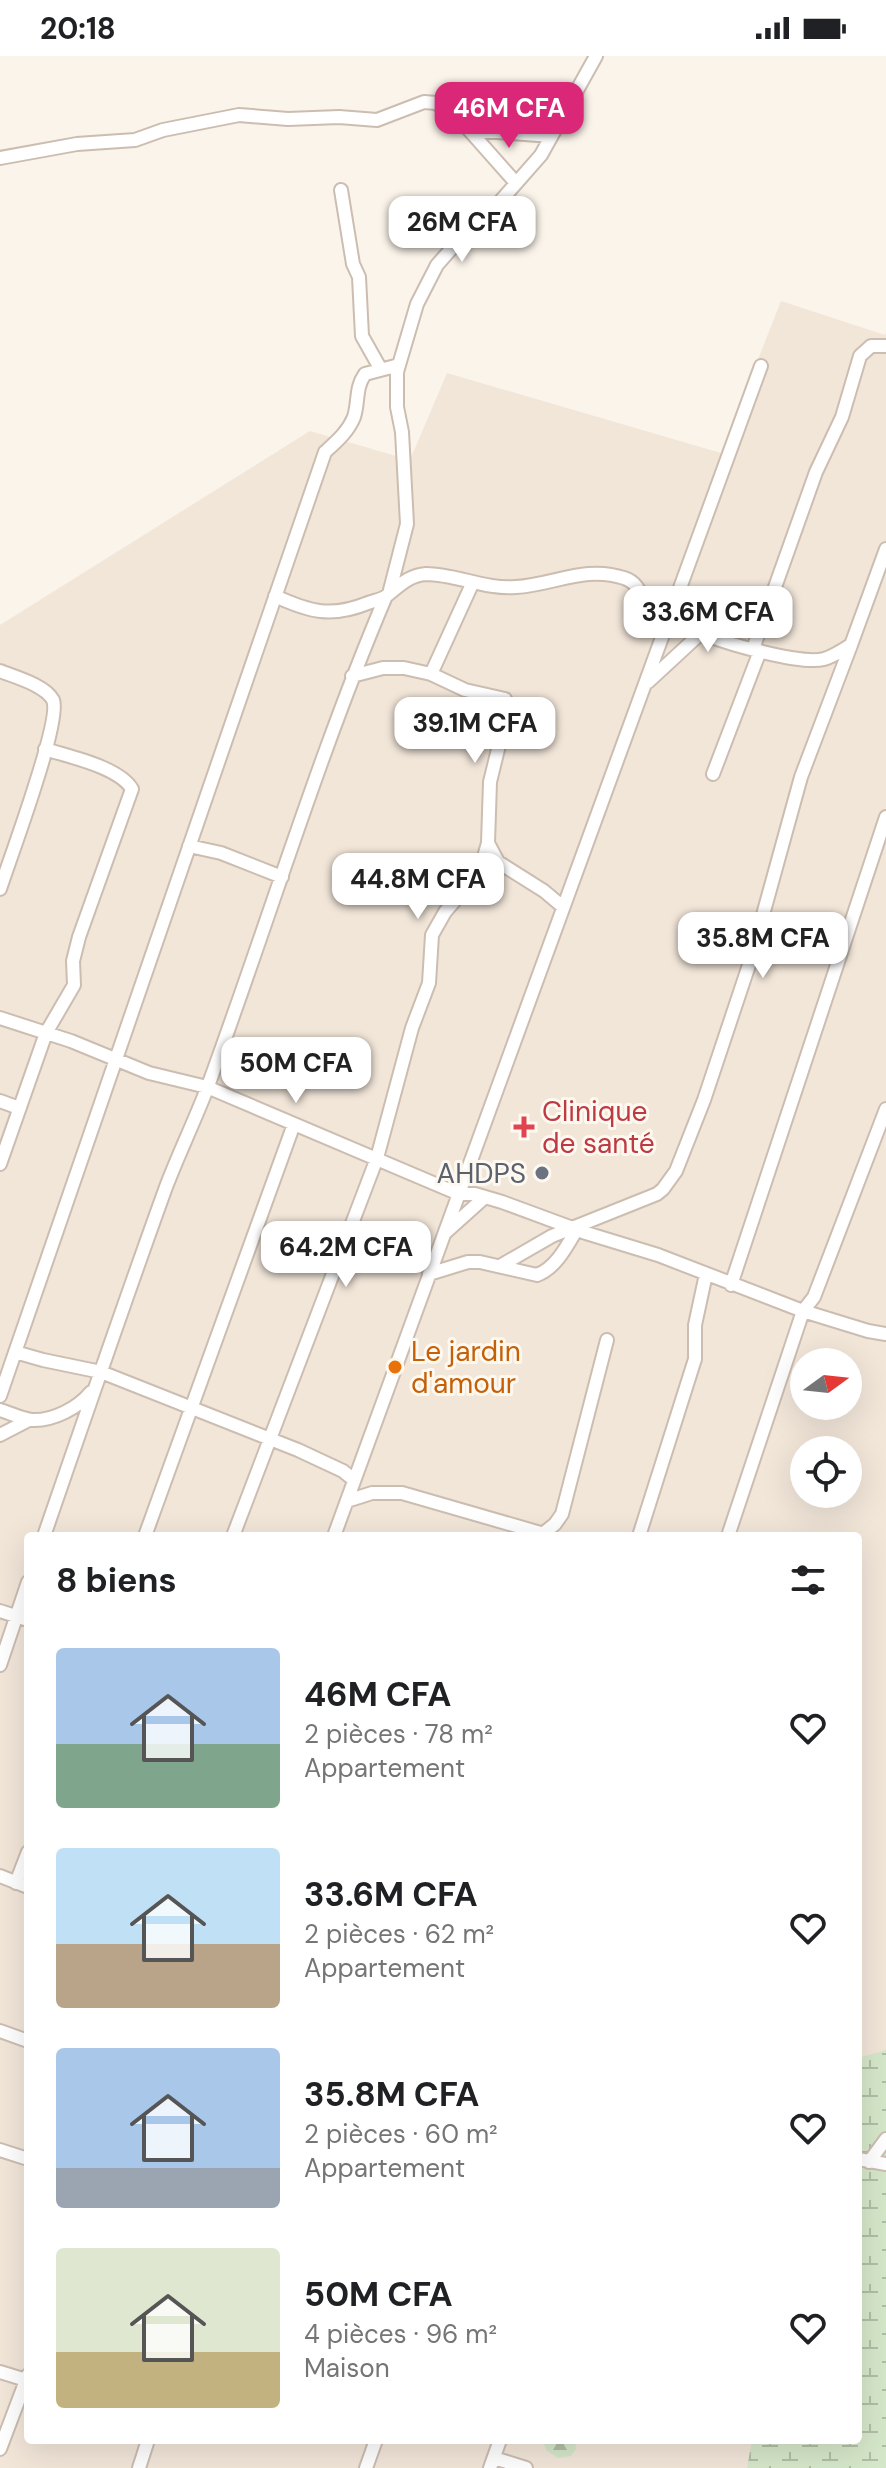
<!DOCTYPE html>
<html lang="fr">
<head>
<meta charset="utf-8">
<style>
  :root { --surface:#fff; --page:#f6f6f6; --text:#202124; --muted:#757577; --accent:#db2777 }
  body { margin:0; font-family:"DM Sans",sans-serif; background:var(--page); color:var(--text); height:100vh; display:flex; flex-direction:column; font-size:30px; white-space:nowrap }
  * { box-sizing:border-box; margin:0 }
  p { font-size:26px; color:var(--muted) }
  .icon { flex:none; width:44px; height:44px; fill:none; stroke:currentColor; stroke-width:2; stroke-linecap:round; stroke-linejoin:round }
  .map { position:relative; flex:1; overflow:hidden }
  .sheet { position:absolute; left:24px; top:1476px; width:838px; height:912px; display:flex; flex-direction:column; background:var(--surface); border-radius:8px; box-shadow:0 8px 32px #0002 }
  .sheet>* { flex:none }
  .needle { width:52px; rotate:75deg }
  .buttons { position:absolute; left:790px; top:1292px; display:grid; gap:16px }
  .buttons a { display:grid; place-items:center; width:72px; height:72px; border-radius:50%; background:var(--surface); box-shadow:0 8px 32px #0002; font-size:40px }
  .price { position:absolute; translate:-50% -68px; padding:0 18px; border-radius:16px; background:#fff; color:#222; font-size:26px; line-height:52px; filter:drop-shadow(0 2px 4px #0008) }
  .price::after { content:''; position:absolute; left:50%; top:48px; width:24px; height:18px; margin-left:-12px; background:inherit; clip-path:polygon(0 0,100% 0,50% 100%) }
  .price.active { background:var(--accent); color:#fff }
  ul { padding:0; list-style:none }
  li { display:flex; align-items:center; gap:24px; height:200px; padding:0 32px }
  li span { display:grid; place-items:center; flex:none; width:224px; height:160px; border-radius:8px; color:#555 }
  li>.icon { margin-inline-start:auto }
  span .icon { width:96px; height:96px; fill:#fffc; stroke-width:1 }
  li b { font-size:34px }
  h2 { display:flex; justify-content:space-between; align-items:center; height:96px; padding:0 32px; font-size:34px }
  .status { display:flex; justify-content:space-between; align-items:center; height:56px; padding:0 40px; background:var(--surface); direction:ltr }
  .status svg { height:22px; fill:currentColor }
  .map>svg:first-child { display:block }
</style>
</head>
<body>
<div class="status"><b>20:18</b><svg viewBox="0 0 49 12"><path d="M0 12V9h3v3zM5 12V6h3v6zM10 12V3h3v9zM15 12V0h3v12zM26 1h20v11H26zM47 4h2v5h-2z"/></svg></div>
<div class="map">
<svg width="886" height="2412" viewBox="0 0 886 2412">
  <defs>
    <pattern id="forest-firs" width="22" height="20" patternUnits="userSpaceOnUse" patternTransform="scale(2)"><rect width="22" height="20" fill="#d5e7c9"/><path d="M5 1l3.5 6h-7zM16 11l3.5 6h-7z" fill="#b1bea6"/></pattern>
    <pattern id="wetland-marsh" width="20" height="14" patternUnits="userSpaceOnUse" patternTransform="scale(2)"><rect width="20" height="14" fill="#d5e7c9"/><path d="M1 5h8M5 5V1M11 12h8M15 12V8" fill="none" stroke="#b1bea6"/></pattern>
  </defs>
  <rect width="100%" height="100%" fill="#fbf4ea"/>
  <path fill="#f2e6d9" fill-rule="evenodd" d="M 781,245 L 885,279 L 886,276 L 886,2412 L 0,2412 L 0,569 L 310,375 L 410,404 L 447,317 L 721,397 ZM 804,1306 L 848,1306 L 848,1350 L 804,1350 ZM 804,1394 L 848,1394 L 848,1438 L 804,1438 ZM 28,1480 L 858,1480 L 858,2384 L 28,2384 Z"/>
  <path fill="url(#forest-firs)" d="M 549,2384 L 564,2386 L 575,2384 L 576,2393 L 571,2400 L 558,2402 L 546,2394 L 544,2388 Z"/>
  <path fill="url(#wetland-marsh)" d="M 886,1994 L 886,2412 L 747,2412 L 752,2384 L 858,2384 L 858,2002 Z"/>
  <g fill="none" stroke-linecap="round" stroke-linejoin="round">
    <defs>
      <path id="minor" d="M 470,74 L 551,80
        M 0,102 L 77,88 L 135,84 L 163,74 L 239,59 L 288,63 L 339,61 L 377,64 L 424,46 L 436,47 L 462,66 L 516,127
        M 341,134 L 353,208 L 359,221 L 362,280 L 380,312
        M 390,534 L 407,468 L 402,376 L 397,351 L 397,316 L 399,309
        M 275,540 C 310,556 331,562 368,547 C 373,545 380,544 385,541 C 397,532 408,519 426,518 C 456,518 486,534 516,531 C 553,529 586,509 624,522 C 643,528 640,546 652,559 C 665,573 671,564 685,567 C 693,569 699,576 706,579 C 729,588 801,609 824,603 C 834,600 842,594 851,589 L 886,493
        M 753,593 L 816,416 L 842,361 L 860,300 L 871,290 L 886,290
        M 0,615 C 15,621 45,629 53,644 C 62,664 9,805 0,833
        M 431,618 L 473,526
        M 352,620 L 383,612 L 404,612 L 431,618 L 465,634 L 505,643 L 512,658 L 500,685 L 490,726 L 488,787 L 498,806 L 544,835 L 563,851
        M 648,626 L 701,577
        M 713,718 L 760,595
        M 189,790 L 221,797 L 282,821
        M 0,962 L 71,985 L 149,1017 L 207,1031 L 459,1138 L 475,1138 L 502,1146 L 586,1177 L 658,1199 L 803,1255 L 868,1275 L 886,1278
        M 0,1045 L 19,1052
        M 0,1108 L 46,977 L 74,929 L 73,905 L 79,881 L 132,733 C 119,711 70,701 45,693
        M 446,1176 L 485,1141
        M 500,1210 L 552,1180 L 657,1138 L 663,1133 L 676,1115 L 704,1044 L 750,906 L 801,721 L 851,589
        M 429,1218 L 468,1206 L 480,1206 L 537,1219 C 556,1212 567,1190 577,1173
        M 731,1229 L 886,761
        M 15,1296 L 43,1304 L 101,1316 L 298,1394 L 343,1415 L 354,1424
        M 0,1340 L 325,396 C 336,386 348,376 354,361 C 359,345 355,332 365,318 L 399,309 L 417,248 L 437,209 L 452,192 L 490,157 L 541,99 L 596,0
        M 0,1354 C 10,1357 22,1363 32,1364 C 53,1365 78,1352 91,1336
        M 0,1379 L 29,1364
        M 347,1445 L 372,1437 L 402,1437 L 551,1480
        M 44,1480 C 84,1364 124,1247 166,1131 C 179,1097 195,1064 208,1030 C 268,867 318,700 386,540
        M 145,1480 L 294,1068
        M 233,1480 L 377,1102 L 412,972 L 429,927 L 432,879 L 445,856 L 480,815 L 488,787
        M 334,1480 L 761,310
        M 540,1480 L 555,1468 L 562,1458 L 607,1284
        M 639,1480 L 695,1303 L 695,1269 L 706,1218
        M 728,1480 L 803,1255 L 814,1241 L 886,1053
        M 0,1555 L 28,1564
        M 0,1609 L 28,1526
        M 0,1820 L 28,1831
        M 16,1827 L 28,1796
        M 0,1975 L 28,1985
        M 0,2094 L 28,2103
        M 858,2103 L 886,2108
        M 869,2106 L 886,2083
        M 0,2316 L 26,2324
        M 0,2393 L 28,2319
        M 494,2402 L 526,2412
        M 139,2412 L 148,2384
        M 366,2412 L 376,2384
        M 490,2412 L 500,2384"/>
    </defs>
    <use href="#minor" stroke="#ccbdb1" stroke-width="16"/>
    <use href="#minor" stroke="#fff" stroke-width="12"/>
  </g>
  <path fill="#e0444e" stroke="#fdf8f0" stroke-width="3" d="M520 1059h8v8h8v8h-8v8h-8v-8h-8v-8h8z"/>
  <circle fill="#6b7280" stroke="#fdf8f0" stroke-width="3" cx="542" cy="1117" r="8"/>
  <circle fill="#e8710a" stroke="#fdf8f0" stroke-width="3" cx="395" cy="1311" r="8"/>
  <g text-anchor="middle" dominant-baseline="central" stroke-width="6" stroke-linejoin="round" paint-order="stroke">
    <g font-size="28" fill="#be3a42" stroke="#fdf8f0" text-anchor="start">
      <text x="542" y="1055">Clinique<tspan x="542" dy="32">de santé</tspan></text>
    </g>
    <g font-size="28" fill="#5b616d" stroke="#fdf8f0" text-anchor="end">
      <text x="526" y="1117">AHDPS</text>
    </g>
    <g font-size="28" fill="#c56008" stroke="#fdf8f0" text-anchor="start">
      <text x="411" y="1295">Le jardin<tspan x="411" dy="32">d'amour</tspan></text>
    </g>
  </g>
</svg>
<div class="buttons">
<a><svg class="needle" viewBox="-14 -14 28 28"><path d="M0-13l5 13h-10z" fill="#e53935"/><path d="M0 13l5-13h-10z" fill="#757577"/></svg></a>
<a><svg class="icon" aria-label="locate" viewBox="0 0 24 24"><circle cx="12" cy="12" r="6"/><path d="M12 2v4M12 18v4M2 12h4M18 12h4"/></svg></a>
</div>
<b class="price active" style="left:509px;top:94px">46M CFA</b>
<b class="price" style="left:462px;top:208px">26M CFA</b>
<b class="price" style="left:708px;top:598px">33.6M CFA</b>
<b class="price" style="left:475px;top:709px">39.1M CFA</b>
<b class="price" style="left:418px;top:865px">44.8M CFA</b>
<b class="price" style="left:763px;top:924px">35.8M CFA</b>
<b class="price" style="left:296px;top:1049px">50M CFA</b>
<b class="price" style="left:346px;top:1233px">64.2M CFA</b>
<section class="sheet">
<h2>8 biens<svg class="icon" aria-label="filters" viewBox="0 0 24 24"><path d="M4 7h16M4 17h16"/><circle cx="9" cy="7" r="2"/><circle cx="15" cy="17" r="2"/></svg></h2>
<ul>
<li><span style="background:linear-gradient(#a9c7e8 60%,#7fa58c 0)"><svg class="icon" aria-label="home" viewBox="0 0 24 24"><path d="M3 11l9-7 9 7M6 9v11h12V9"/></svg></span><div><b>46M CFA</b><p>2 pièces · 78 m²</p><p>Appartement</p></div><svg class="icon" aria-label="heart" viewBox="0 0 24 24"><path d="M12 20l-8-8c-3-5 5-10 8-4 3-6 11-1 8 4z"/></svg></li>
<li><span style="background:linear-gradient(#bfe0f5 60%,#b9a48a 0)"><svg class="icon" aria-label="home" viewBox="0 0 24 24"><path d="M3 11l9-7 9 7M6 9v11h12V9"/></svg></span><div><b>33.6M CFA</b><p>2 pièces · 62 m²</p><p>Appartement</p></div><svg class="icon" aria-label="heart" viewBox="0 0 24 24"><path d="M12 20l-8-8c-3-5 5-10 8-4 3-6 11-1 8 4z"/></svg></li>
<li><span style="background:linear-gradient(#a9c7e8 75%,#9aa5b1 0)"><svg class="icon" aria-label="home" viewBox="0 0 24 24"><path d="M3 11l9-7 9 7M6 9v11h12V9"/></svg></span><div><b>35.8M CFA</b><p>2 pièces · 60 m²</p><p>Appartement</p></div><svg class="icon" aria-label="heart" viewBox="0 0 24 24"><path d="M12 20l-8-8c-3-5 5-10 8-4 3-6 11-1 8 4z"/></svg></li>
<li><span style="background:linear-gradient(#dfe7d0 65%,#c2b280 0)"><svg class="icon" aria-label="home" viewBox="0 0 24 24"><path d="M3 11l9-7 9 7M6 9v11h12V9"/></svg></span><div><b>50M CFA</b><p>4 pièces · 96 m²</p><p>Maison</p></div><svg class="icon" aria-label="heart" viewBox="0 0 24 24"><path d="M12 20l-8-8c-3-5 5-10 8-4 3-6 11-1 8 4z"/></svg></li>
</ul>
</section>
</div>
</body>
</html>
